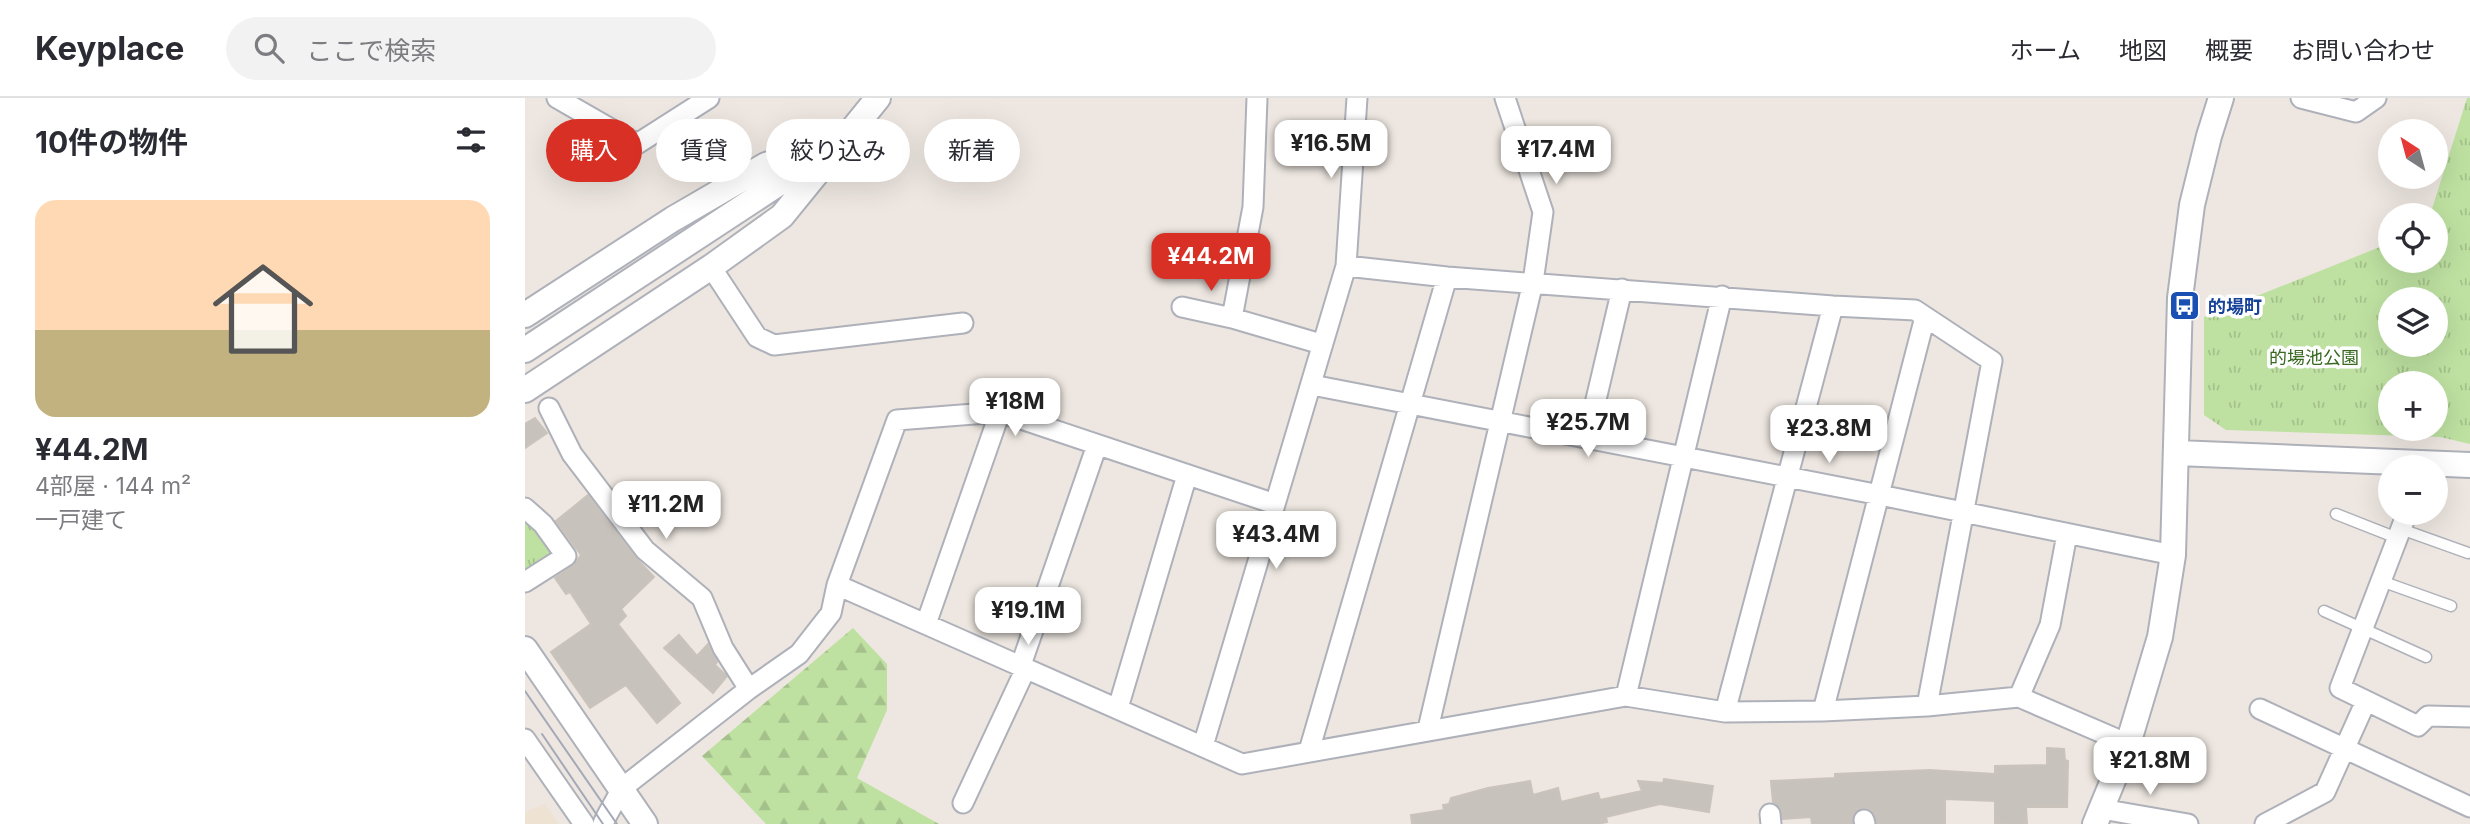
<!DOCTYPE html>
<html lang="ja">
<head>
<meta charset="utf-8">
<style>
  :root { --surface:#fff; --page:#f2f2f3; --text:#2b2b33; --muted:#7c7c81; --line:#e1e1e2; --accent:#d93025 }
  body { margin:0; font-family:Inter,"Noto Sans JP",sans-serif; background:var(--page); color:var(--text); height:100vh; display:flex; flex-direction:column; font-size:26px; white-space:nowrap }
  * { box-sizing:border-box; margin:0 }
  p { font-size:23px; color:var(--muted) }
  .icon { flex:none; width:38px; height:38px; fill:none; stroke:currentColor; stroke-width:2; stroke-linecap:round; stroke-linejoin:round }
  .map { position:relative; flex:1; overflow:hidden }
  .panel { display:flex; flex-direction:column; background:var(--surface); width:525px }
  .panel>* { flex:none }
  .banner { position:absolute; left:21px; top:21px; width:665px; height:63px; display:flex; gap:14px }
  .needle { width:46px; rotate:324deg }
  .buttons { position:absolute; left:1853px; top:21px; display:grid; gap:14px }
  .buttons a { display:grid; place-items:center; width:70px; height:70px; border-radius:50%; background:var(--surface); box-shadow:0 7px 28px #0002; font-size:35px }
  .price { position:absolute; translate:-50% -60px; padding:0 16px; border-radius:14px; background:#fff; color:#222; font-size:23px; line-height:46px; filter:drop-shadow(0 2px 4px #0008) }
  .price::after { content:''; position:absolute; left:50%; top:42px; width:21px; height:16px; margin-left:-10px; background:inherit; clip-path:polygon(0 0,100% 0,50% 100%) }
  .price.current { background:var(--accent); color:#fff }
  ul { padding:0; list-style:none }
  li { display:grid; align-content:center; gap:14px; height:371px; padding:0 35px }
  li span { display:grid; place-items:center; height:217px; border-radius:21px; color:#555 }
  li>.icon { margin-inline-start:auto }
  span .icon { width:126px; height:126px; fill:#fffc; stroke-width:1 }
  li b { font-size:30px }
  h2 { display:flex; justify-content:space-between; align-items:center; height:84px; padding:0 35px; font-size:30px }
  .pill { padding:0 24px; border-radius:32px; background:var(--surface); box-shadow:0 7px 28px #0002; font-size:24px; line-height:63px }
  .pill.current { background:var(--accent); color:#fff }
  header { display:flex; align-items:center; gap:42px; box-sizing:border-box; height:98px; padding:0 35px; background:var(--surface); border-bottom:2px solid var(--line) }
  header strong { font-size:33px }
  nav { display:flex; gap:38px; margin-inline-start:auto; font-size:24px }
  .search { width:490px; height:63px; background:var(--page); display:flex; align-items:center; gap:18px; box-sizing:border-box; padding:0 24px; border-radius:38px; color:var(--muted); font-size:26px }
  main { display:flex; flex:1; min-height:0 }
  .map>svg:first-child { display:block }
</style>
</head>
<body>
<header>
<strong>Keyplace</strong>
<div class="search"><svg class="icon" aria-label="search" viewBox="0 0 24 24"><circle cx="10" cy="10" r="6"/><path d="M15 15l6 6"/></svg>ここで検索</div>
<nav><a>ホーム</a><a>地図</a><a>概要</a><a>お問い合わせ</a></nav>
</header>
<main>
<section class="panel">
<h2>10件の物件<svg class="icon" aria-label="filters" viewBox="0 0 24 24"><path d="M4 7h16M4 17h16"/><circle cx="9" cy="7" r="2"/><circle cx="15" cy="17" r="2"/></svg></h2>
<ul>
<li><span style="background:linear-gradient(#ffd9b3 60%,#c2b280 0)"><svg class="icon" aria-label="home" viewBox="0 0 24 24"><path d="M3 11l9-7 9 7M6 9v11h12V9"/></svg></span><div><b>¥44.2M</b><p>4部屋 · 144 m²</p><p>一戸建て</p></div></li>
</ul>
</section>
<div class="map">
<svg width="1945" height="726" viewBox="0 0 1945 726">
  <defs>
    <pattern id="forest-firs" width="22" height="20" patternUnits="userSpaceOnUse" patternTransform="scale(1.75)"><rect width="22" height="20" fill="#bee1a1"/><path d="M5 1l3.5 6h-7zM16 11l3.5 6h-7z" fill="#a4c18b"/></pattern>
    <pattern id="park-tufts" width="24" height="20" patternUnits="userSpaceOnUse" patternTransform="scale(1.75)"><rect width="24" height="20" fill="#bee1a1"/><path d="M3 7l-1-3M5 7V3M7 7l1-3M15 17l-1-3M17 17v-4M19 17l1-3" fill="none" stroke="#a4c18b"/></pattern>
  </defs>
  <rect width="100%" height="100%" fill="#eee7e1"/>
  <path fill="#eee2d2" d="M 20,706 L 34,726 L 0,726 L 0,714 Z"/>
  <path fill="url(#forest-firs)" d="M 328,530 L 362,566 L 362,612 L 332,680 L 414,726 L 241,726 L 177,658 Z"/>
  <path fill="url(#park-tufts)" fill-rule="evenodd" d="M 1942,0 L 1945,0 L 1945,346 L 1915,339 L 1701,332 L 1679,317 L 1679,219 L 1865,145 L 1866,163 L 1911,163 L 1911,117 L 1905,117 ZM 1866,201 L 1911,201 L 1911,247 L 1866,247 ZM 1866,285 L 1911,285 L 1911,331 L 1866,331 Z
    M 0,423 L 25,446 L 25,459 L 0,475 Z"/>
  <path fill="#c7c2bc" stroke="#cac3bb" stroke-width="2" d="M 10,320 L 22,335 L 0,350 L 0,326 Z
    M 63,397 L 110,459 L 129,479 L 96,511 L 101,518 L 93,526 L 155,605 L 132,625 L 101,587 L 65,610 L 26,554 L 66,526 L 45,494 L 41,496 L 30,480 L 48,468 L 56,457 L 31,423 Z
    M 154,537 L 172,558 L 183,546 L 192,564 L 190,567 L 202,578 L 188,595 L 139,550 Z
    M 1522,650 L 1539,651 L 1540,662 L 1543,663 L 1542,709 L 1501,709 L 1502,726 L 1470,725 L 1470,703 L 1420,701 L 1420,726 L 1352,726 L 1348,714 L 1337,710 L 1327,718 L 1327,726 L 1287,726 L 1286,719 L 1258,721 L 1255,709 L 1248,704 L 1246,683 L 1310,680 L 1310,676 L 1404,672 L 1470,676 L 1470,668 L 1522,667 Z
    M 1139,681 L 1188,688 L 1184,714 L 1135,706 L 1081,719 L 1082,724 L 1072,726 L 887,726 L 886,717 L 919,712 L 918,707 L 924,706 L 926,700 L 963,690 L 1005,683 L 1008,697 L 1033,690 L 1036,704 L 1073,695 L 1075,702 L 1117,693 L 1113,683 L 1138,685 Z"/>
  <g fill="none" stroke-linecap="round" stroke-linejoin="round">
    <defs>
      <path id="service" d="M 1811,416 L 1872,440
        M 1876,431 L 1943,455
        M 1856,483 L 1926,508
        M 1799,513 L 1901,559"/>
      <path id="minor" d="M 32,0 L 112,46 L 184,0
        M 732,0 L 728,109 L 707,220 L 796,246
        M 1776,0 L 1831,14 L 1851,0
        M 821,168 L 832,0
        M 186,169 L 232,239 L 249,247 L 438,225
        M 657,209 L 707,220
        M 787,287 L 1355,397 L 1648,457
        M 24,310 L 47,356 L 120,452 L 177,500 L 198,550 L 224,591
        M 1062,340 L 1097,191
        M 0,410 L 18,426 L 41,458 L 0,484
        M 1882,415 L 1815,590 L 1893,628 L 1903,618 L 1945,619
        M 312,487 L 717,666 L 1101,598 L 1200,614 L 1298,613 L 1402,608 L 1494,599 L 1603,646
        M 401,526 L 475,314
        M 496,567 L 572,347
        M 1101,598 L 1197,198
        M 1494,599 L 1525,527 L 1542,436
        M 593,610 L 662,377
        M 1735,611 L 1945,709
        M 1298,613 L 1400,219
        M 1200,614 L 1308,208
        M 903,631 L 1008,184 L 1018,114 L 980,0
        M 0,641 L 59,726
        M 678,648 L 821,168 L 922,179 L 1308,208 L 1390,212 L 1467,263 L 1402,608
        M 784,653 L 922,179
        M 438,705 L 501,570
        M 1577,707 L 1588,713 L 1663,726
        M 1245,716 L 1246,726
        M 1339,722 L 1340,726
        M 78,726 C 83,713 91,704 96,691 L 224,591 L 274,556 L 306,515 L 312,487 L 372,322 L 475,314 L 750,406
        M 1740,726 L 1800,694 L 1841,603"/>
      <path id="tertiary" d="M 0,217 L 148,121 L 241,67 L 291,51
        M 0,252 L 294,59
        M 0,292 L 186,169 L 257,118 L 353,0
        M 1652,355 L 1945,367
        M 0,551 L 120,726
        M 1570,726 L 1603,646 L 1635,539 L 1648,457 L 1655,200 L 1667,107 L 1684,38 L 1696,0"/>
    </defs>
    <use href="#service" stroke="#aeb1b9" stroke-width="13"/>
    <use href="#minor" stroke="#aeb1b9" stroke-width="23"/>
    <use href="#tertiary" stroke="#aeb1b9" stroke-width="28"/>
    <use href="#service" stroke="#fff" stroke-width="10"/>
    <use href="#minor" stroke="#fff" stroke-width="19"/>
    <use href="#tertiary" stroke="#fff" stroke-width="24"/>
    <path stroke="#a4a9b7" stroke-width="2" d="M 0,593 L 92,726
      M 17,636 L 78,726"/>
  </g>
  <defs>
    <symbol id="bus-square" viewBox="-11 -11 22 22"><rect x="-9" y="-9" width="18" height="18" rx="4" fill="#1a4fb4" stroke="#fff"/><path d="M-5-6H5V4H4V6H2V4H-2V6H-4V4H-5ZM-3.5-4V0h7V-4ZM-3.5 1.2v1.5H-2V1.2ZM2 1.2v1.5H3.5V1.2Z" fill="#fff"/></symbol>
  </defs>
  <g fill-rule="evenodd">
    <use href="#bus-square" x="1642" y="190" width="35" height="35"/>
  </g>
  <g text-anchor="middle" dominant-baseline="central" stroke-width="7" stroke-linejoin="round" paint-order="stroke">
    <g font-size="18" font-weight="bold" fill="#164399" stroke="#fff" text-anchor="start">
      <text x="1683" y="208">的場町</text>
    </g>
    <g font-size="18" fill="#37691f" stroke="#fff">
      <text x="1789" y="259">的場池公園</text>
    </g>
  </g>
</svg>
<div class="buttons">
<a><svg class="needle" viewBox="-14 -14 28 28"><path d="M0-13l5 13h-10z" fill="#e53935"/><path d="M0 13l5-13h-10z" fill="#7c7c81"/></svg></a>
<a><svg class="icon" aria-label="locate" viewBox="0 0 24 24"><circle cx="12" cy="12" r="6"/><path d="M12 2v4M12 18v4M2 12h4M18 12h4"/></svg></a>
<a><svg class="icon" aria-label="layers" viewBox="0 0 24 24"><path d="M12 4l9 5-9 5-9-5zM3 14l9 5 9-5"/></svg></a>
<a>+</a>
<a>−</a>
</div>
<b class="price" style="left:806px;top:82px">¥16.5M</b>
<b class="price" style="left:1031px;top:88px">¥17.4M</b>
<b class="price current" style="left:686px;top:195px">¥44.2M</b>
<b class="price" style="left:490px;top:340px">¥18M</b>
<b class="price" style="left:1063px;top:361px">¥25.7M</b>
<b class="price" style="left:1304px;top:367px">¥23.8M</b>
<b class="price" style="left:141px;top:443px">¥11.2M</b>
<b class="price" style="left:751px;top:473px">¥43.4M</b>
<b class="price" style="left:503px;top:549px">¥19.1M</b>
<b class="price" style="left:1625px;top:699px">¥21.8M</b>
<div class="banner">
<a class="pill current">購入</a>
<a class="pill">賃貸</a>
<a class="pill">絞り込み</a>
<a class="pill">新着</a>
</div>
</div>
</main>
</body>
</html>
